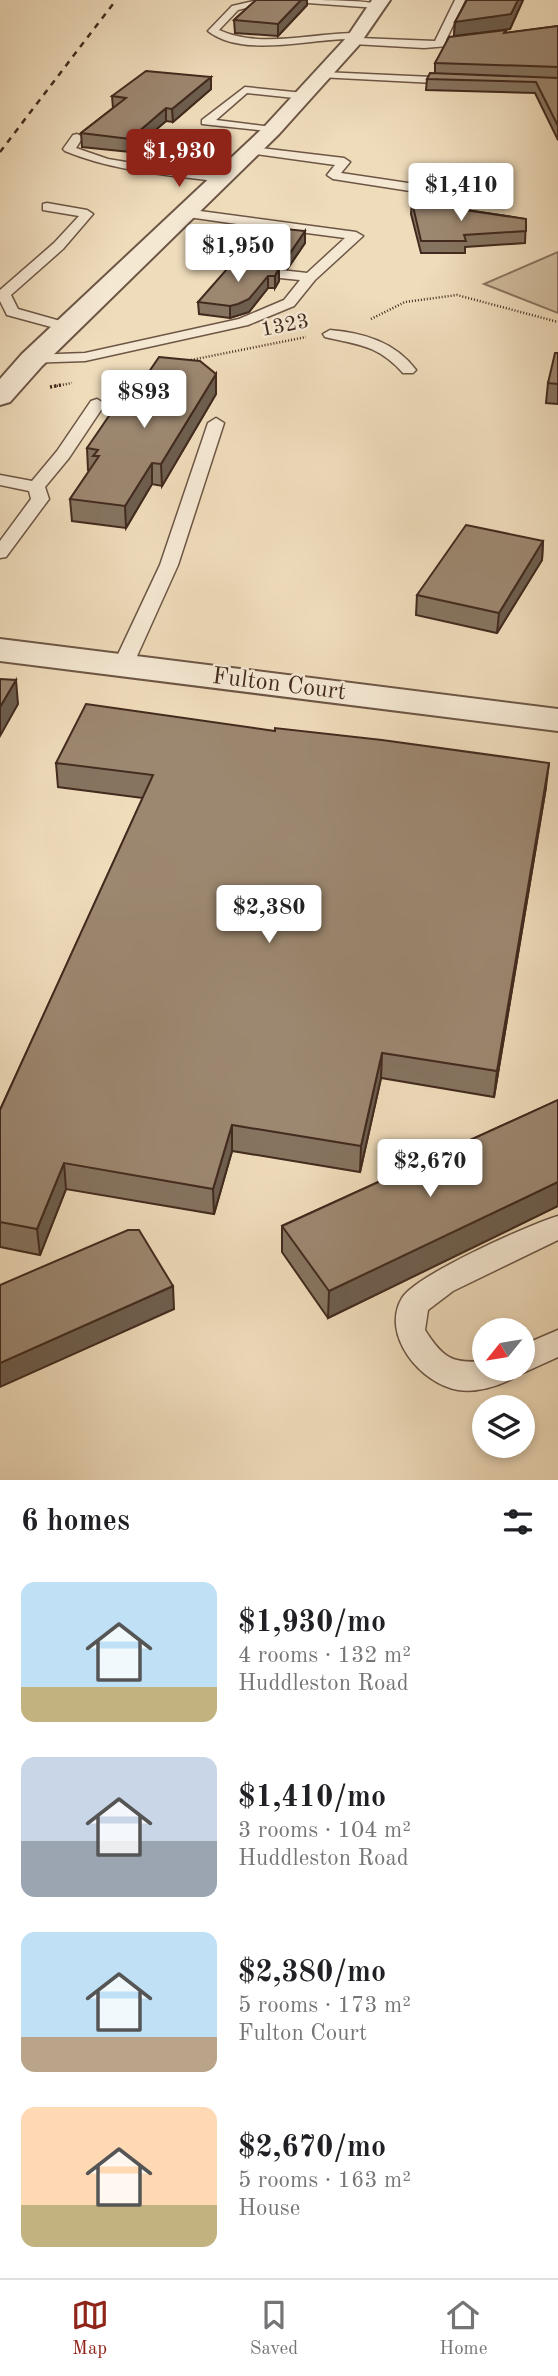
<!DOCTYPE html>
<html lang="en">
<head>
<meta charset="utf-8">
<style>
  :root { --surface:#fff; --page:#f2f2f2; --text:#202124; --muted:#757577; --line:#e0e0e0; --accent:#8f2418 }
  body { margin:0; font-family:"Old Standard TT",serif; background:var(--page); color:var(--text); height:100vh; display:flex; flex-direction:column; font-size:26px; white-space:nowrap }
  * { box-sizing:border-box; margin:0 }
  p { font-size:23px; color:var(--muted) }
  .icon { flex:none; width:38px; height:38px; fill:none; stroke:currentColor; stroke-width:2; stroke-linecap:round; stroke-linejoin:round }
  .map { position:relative; height:1480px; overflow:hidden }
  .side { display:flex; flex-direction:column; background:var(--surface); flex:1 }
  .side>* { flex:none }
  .needle { width:46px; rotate:240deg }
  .buttons { position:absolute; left:472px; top:1318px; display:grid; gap:14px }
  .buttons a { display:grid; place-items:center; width:63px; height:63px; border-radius:50%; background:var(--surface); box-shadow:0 4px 10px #0003; font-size:35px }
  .price { position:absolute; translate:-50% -60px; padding:0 16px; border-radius:7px; background:#fff; color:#222; font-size:23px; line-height:46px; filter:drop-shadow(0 2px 4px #0008) }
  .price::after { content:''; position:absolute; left:50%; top:42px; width:21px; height:16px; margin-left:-10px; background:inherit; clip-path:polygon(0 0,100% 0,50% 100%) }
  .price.on { background:var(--accent); color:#fff }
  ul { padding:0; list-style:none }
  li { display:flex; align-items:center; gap:21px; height:175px; padding:0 21px }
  li span { display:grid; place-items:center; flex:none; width:196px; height:140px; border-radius:14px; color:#555 }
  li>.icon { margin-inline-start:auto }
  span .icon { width:84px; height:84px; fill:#fffc; stroke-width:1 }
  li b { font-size:30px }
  h2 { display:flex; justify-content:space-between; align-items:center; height:84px; padding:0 21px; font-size:30px }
  .tabs { display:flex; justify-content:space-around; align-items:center; height:98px; border-top:2px solid var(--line); background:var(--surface); font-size:19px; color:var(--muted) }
  .tabs a { display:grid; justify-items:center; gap:4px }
  .tabs .on { color:var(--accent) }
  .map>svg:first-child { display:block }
</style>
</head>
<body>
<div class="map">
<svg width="558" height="1480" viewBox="0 0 558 1480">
  <rect width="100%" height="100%" fill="#efdcbb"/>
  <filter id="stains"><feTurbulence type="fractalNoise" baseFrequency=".00286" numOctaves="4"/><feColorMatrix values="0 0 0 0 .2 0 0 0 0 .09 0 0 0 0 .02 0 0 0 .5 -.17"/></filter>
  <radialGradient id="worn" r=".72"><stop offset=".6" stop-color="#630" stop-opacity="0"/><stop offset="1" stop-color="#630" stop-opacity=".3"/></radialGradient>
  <path fill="#d2bea0" stroke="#8a745f" stroke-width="2" d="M 558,252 L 558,313 L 484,284 Z"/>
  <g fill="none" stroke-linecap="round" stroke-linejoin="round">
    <defs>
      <path id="service" d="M 258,0 L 276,0 L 238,10 L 219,30 C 261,49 312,33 356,33 L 361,36 L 359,38 L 435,41 L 455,0 L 465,0 L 446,40 L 473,38 L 478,41 L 473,44 L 424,48 L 353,44 L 349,43 L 349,39 C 309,39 242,58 208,31 L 232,6 Z
        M 303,0 C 323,0 366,0 382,5 L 377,8 L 308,3 Z
        M 323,72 L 454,78 L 459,81 L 454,84 L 319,77 L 318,75 Z
        M 245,87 L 304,93 L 309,96 L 304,99 L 247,93 L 216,120 L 272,127 L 278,130 L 276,132 L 202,124 L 202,120 Z
        M 77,134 L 83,137 L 76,148 L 108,159 L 138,164 L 165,142 L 173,142 L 173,146 L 150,166 L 223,174 L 229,178 L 223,182 C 169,175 116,172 65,151 L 63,149 L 73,135 Z
        M 252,147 L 344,158 L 350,162 L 341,173 L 455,190 L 461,194 L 455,198 L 333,179 L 327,175 L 335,165 L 248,153 L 246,151 Z
        M 47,203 L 87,210 L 93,214 L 63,249 L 11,295 L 18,309 L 71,324 L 73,327 L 71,330 L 66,331 L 7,315 L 0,301 L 0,290 L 54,243 L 79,216 L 43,210 L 43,204 Z
        M 185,209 L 356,232 L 363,236 L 315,280 L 294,306 L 248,325 L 85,361 L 27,363 L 24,360 L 27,357 L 32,355 L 85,353 L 239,319 L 284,300 L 300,280 L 260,276 L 241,269 L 237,255 L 257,227 L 181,216 L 181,210 ZM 269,228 L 345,238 L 307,273 L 263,268 L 252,264 L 251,255 Z
        M 330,330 C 364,333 395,342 416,370 L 413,373 L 403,373 C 378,345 359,345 325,337 L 323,334 Z
        M 97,399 L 105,404 L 69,458 L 45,487 L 49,499 L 6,557 L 0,558 L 0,541 L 31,499 L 29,491 L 0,485 L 0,475 L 32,481 L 57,451 L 91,401 Z
        M 216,418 L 224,423 L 178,565 L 133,665 L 130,669 L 116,669 L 113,665 L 160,565 L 208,423 Z
        M 558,1216 L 558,1240 L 453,1291 L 428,1310 L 425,1330 C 443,1358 452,1364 485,1361 L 485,1368 L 523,1368 L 523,1345 L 558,1330 L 558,1357 L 523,1373 L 518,1371 L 515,1377 C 500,1386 476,1393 458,1390 C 421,1384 380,1335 402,1298 C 416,1275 528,1225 558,1216 Z"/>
      <path id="minor" d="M 372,0 L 390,0 L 359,45 L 279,134 L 42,366 L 10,402 L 0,405 L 0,379 L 22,354 L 265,126 L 347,37 Z
        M 0,639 L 558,709 L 558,731 L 0,661 Z"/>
    </defs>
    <use href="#service" stroke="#6d5645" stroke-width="3"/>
    <use href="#minor" stroke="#6d5645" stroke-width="4"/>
    <path stroke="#422a1e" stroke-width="2.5" stroke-dasharray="1 2" stroke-linecap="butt" d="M 371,319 L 405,302 L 457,295 L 558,322
      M 191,360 L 306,337
      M 51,387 L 72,383"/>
    <path stroke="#422a1e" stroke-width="3.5" stroke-dasharray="2 2.5" stroke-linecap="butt" d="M 50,387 L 61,385"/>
    <use href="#service" fill="#f5e8d3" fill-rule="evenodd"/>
    <use href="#minor" fill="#f5e8d3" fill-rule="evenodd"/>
    <path stroke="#422a1e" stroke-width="2.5" stroke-dasharray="6 6" stroke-linecap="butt" d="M 0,152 L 116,0"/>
  </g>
  <path fill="#867460" stroke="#422a1e" stroke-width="2" d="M 256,0 L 307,0 L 307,5 L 278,36 L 235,33 L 234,20 Z
    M 467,0 L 523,0 L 510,29 L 464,35 L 506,30 L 506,33 L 558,26 L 558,140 L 535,93 L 426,90 L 427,79 L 435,73 L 435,63 L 454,36 L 455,22 Z
    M 211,77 L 211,89 L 173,122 L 166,121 L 130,152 L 82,147 L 81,133 L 113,108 L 112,96 Z
    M 412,202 L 526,219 L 525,243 L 465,247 L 465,253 L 421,253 L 411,214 Z
    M 305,231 L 305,243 L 288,268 L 254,262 L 254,245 Z
    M 279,268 L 279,281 L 275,288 L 268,288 L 249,312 L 230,318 L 199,314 L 198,302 Z
    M 558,353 L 558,404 L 546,403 L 548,383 Z
    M 216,374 L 216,394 L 162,486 L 152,484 L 126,528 L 72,521 L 70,499 L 90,470 L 88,470 L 87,448 L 121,413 Z
    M 543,541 L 542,560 L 497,633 L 416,615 L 417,595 Z
    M 56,763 L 546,787 L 494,1097 L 381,1078 L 360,1172 L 232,1151 L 214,1214 L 66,1189 L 40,1255 L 0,1247 L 0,1110 L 143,798 L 58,787 Z
    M 558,1100 L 558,1206 L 328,1318 L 282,1252 L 282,1226 Z"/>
  <path fill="#6d5e4e" stroke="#422a1e" stroke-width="2" d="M 301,0 L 307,0 L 307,5 L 278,36 L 278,24 Z
    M 518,0 L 523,0 L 510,29 L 454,36 L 455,22 Z
    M 211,77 L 211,89 L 173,122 L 172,109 Z
    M 166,108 L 166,121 L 130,152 L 130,139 Z
    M 305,231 L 305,243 L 288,268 L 288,256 Z
    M 279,268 L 279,281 L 275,288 L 275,276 Z
    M 268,276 L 268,288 L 249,312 L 230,318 L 230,306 Z
    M 216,374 L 216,394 L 162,486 L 161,464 Z
    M 152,463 L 152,484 L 126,528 L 125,506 Z
    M 543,541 L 542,560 L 497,633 L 499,613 Z
    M 16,680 L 18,704 L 0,736 L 0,707 Z
    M 549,763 L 546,787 L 494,1097 L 497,1071 Z
    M 382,1053 L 381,1078 L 360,1172 L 361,1146 Z
    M 232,1125 L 232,1151 L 214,1214 L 213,1189 Z
    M 64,1163 L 66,1189 L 40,1255 L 37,1229 Z
    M 558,1182 L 558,1206 L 328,1318 L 329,1291 Z
    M 173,1286 L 174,1309 L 0,1387 L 0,1363 Z"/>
  <path fill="#9c8770" stroke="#422a1e" stroke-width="2" d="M 256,0 L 301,0 L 278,24 L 234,20 Z
    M 467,0 L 518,0 L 511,14 L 455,22 Z
    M 558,26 L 558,67 L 435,63 L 449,37 L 506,30 L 504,33 Z
    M 146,71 L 211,77 L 172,109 L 166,108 L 130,139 L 81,133 L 126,98 L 112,96 Z
    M 430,73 L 558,78 L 558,126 L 536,82 L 427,79 Z
    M 412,202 L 526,219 L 526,231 L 464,235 L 466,241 L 421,241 Z
    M 266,227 L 305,231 L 288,256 L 254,250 L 254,245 Z
    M 234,261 L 279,268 L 275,276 L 268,276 L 249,299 L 238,304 L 230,306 L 198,302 Z
    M 555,353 L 558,353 L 558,384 L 548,383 Z
    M 159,357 L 200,361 L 216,374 L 161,464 L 152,463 L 125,506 L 70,499 L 99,456 L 93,456 L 98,450 L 87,448 L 111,413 L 121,413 Z
    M 466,525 L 543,541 L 499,613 L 417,595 Z
    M 0,679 L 16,680 L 0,707 Z
    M 86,704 L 275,731 L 275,728 L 382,740 L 549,763 L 497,1071 L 382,1053 L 361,1146 L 232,1125 L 213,1189 L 64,1163 L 37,1229 L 0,1222 L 0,1110 L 153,775 L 56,763 Z
    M 558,1100 L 558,1182 L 329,1291 L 282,1226 Z
    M 128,1230 L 139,1230 L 173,1286 L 0,1363 L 0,1285 Z"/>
  <g text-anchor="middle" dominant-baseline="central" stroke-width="5" stroke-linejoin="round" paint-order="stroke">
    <g font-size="21" fill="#422a1e" stroke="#f5e8d3">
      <text transform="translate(285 326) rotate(-11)">1323</text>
    </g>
    <g font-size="24" fill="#422a1e" stroke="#f5e8d3">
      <text transform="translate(279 685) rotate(7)">Fulton Court</text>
    </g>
  </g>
  <rect width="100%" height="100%" filter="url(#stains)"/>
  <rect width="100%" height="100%" fill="url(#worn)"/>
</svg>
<div class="buttons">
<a><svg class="needle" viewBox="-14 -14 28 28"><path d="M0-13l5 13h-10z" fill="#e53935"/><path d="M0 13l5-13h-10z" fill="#757577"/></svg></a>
<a><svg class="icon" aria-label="layers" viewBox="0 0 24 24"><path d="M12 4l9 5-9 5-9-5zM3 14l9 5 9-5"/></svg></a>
</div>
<b class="price on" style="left:179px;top:189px">$1,930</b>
<b class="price" style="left:461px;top:223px">$1,410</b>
<b class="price" style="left:238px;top:284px">$1,950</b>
<b class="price" style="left:144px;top:430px">$893</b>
<b class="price" style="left:269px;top:945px">$2,380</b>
<b class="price" style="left:430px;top:1199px">$2,670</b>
</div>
<section class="side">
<h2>6 homes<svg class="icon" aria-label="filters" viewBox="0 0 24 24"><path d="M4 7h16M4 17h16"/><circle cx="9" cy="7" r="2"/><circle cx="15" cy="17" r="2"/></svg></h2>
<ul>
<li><span style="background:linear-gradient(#bfe0f5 75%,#c2b280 0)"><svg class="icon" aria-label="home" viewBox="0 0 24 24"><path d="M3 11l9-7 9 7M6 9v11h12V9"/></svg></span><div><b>$1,930/mo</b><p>4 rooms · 132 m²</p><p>Huddleston Road</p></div></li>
<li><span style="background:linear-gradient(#c9d6e8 60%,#9aa5b1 0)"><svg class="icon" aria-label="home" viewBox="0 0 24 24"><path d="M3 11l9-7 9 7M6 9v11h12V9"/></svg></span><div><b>$1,410/mo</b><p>3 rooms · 104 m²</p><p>Huddleston Road</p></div></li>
<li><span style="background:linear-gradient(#bfe0f5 75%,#b9a48a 0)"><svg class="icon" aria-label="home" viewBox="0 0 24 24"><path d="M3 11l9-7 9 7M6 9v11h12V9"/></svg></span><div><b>$2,380/mo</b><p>5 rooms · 173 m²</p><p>Fulton Court</p></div></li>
<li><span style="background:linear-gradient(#ffd9b3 70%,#c2b280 0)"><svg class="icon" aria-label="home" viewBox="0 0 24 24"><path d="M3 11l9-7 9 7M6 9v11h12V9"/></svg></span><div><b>$2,670/mo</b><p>5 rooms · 163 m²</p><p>House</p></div></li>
</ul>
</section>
<nav class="tabs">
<a class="on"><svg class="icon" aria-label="map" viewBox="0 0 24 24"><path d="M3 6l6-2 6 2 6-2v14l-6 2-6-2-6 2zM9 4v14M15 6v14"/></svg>Map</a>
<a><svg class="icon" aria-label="saved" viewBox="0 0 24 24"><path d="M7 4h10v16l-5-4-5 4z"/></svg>Saved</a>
<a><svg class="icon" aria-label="home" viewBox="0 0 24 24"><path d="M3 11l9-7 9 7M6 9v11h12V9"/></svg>Home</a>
</nav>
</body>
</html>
